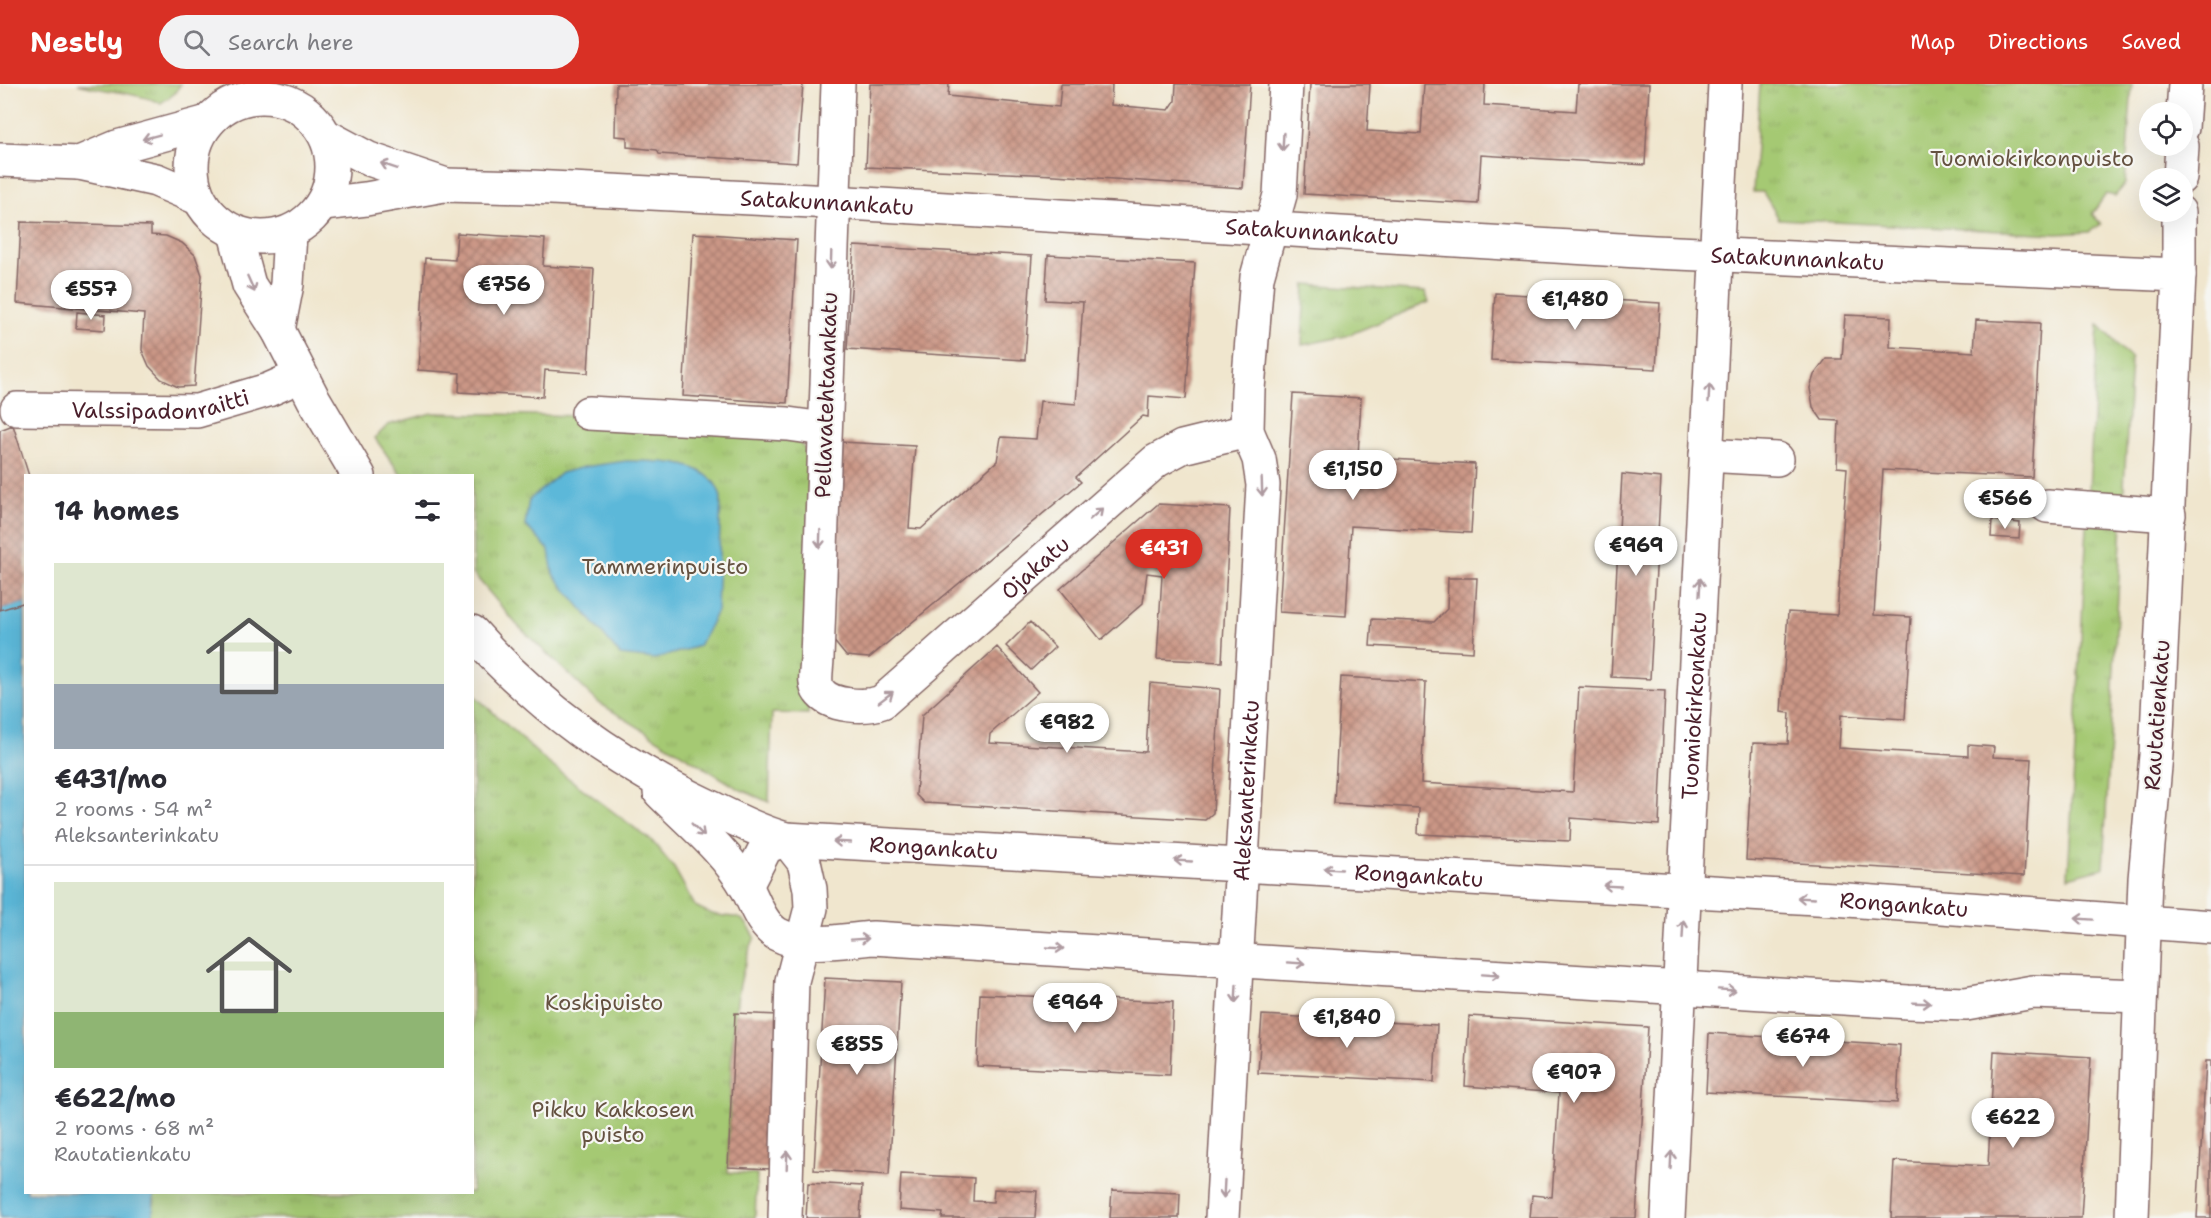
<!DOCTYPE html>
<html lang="en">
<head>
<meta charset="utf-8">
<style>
  :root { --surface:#fff; --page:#f2f2f3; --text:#2b2b33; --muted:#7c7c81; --line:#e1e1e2; --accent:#d93025 }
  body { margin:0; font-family:"Shantell Sans",sans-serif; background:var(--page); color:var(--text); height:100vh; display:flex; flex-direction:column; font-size:22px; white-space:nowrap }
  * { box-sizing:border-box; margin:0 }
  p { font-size:20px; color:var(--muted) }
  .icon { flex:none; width:33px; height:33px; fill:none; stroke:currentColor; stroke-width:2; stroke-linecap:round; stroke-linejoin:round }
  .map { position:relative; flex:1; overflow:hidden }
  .side { position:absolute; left:24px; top:390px; width:450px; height:720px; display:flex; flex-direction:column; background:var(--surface); border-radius:0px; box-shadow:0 6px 24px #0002 }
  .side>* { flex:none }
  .tools { position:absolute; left:2139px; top:18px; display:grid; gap:12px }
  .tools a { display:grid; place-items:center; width:54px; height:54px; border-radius:50%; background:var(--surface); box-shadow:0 6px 24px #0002; font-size:30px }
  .price { position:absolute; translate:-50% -51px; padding:0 14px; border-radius:21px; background:#fff; color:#222; font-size:20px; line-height:39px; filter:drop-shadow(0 2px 3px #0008) }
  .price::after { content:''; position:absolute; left:50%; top:36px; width:18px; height:14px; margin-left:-9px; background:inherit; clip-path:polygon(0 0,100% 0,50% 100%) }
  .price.active { background:var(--accent); color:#fff }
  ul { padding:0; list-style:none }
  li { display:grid; align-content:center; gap:12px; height:318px; padding:0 30px }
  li+li { border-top:2px solid var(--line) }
  li span { display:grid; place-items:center; height:186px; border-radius:0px; color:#555 }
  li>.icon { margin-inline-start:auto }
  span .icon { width:108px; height:108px; fill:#fffc; stroke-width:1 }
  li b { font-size:26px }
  h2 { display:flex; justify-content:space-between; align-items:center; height:72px; padding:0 30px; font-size:26px }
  header { display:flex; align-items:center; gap:36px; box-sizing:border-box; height:84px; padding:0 30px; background:var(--accent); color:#fff }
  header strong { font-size:28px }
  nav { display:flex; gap:33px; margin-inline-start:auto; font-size:21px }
  .search { width:420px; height:54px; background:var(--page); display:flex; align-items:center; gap:15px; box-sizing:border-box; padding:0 21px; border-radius:33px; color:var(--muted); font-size:22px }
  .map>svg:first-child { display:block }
</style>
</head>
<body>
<header>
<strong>Nestly</strong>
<div class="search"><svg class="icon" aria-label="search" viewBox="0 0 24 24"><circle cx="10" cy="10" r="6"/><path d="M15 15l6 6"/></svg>Search here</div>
<nav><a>Map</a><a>Directions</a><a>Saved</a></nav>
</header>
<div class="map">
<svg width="2211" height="1134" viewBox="0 0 2211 1134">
  <defs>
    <pattern id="grass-tufts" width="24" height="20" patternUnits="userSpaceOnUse" patternTransform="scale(1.5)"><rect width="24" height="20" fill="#a5c973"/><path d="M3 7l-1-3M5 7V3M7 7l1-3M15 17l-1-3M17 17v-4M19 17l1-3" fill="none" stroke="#90ac64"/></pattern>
    <pattern id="building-cross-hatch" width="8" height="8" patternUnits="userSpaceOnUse" patternTransform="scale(1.5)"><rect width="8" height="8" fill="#cb9786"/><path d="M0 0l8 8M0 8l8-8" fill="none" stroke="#a77b6e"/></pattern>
  </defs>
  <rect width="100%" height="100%" fill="#f6f6f2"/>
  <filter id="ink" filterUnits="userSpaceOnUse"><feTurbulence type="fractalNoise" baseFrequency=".0167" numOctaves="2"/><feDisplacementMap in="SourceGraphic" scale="12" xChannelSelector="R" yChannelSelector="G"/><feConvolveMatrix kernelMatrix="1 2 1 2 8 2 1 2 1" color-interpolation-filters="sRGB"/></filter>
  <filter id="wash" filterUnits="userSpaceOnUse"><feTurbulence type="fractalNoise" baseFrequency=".008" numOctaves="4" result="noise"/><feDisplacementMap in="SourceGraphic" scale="24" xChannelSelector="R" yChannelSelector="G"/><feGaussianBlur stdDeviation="1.35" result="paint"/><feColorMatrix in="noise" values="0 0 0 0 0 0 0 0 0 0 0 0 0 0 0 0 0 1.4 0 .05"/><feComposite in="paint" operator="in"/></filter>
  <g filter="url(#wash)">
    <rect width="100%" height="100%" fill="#f0e6ce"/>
    <path fill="url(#grass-tufts)" stroke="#78744f" stroke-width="1.5" d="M 78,0 L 181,0 L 174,10 L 161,19 C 136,8 105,8 78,0 Z
      M 1760,0 L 2132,0 L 2125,100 L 2115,112 L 2106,110 L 2092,130 L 2101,140 L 2089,148 L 2057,150 L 1779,135 L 1763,108 L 1753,108 Z
      M 1305,200 L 1425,208 L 1429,218 L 1346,252 L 1302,261 Z
      M 2098,240 L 2131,275 L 2103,784 L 2068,793 Z
      M 432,329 L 588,332 L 797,354 L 813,377 L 808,630 L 772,629 L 769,718 L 739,705 L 599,619 L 517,541 L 473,489 L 472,392 L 401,391 L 375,354 L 388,341 Z
      M 473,610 L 547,678 L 652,757 L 674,784 L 695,822 C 702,825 710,830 717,831 C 742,835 741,829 755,853 C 726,913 731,1020 728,1088 L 757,1091 L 755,1134 L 153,1134 L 154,1109 L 472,1108 Z"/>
    <path fill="#5bb8d9" stroke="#526c82" stroke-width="1.5" d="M 626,377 C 658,377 713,375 721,414 L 717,527 L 699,562 L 655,575 L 620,571 L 553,490 L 549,466 L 525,441 L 529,416 L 561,389 L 584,383 Z
      M 25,518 L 26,1108 L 154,1109 L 153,1134 L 0,1134 L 0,526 Z"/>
    <g id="blocks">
      <path fill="url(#building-cross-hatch)" d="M 616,0 L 803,0 L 797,79 L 659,70 L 657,66 L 627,63 L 627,53 L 615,52 Z
        M 870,0 L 949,0 L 948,12 L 1059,23 L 1061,0 L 1112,0 L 1111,21 L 1169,26 L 1175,17 L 1176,0 L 1250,0 L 1243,104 L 1055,91 L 866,83 Z
        M 1310,0 L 1370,0 L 1367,47 L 1421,50 L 1424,0 L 1485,0 L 1484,21 L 1576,27 L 1578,0 L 1649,0 L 1645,81 L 1481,71 L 1478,120 L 1304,110 Z
        M 21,138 L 151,142 L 151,151 L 166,152 L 182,159 L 195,171 L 202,191 L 194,302 L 178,303 L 161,295 L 149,282 L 142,266 L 144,230 L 17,219 Z
        M 457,149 L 545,155 L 543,182 L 594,185 L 588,289 L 545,286 L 543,313 L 459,308 L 460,289 L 418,286 L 425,174 L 455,176 Z
        M 693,149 L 797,156 L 787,319 L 683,312 Z
        M 854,162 L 1032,172 L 1025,276 L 847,265 Z
        M 1048,171 L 1195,179 L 1186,315 L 1149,312 L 1148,333 L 1143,332 L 1076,393 L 1081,398 L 869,574 L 846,572 L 833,556 L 842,358 L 915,362 L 909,444 L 921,445 L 997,377 L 1001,353 L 1036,355 L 1040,317 L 1076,320 L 1083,218 L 1045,216 Z
        M 1495,209 L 1660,219 L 1656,285 L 1491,276 Z
        M 77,228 L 106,231 L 105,246 L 76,244 Z
        M 1845,231 L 1891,233 L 1890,263 L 1974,268 L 1976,236 L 2040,239 L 2032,393 L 1883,386 L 1874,531 L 1911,533 L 1905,635 L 1841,631 L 1839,664 L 1968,672 L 1968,661 L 1994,663 L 1993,673 L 2031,675 L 2024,792 L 1746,776 L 1753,659 L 1788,660 L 1790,629 L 1781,628 L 1788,528 L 1837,531 L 1847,384 L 1837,383 L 1839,337 L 1822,336 L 1813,323 L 1810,304 L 1814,291 L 1826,275 L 1842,275 Z
        M 1293,310 L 1361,314 L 1358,373 L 1475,380 L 1471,449 L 1351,442 L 1346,532 L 1279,528 Z
        M 13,341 L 29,392 L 26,392 L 26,518 L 0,526 L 0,346 Z
        M 1622,390 L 1661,394 L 1650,595 L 1611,593 Z
        M 1158,420 L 1230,424 L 1222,578 L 1157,575 L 1162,491 L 1147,489 L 1143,519 L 1101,556 L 1060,505 Z
        M 1992,436 L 2020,439 L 2019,455 L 1991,453 Z
        M 1448,494 L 1477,494 L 1473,568 L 1370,562 L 1372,535 L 1434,538 L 1447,525 Z
        M 1030,538 L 1055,563 L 1031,586 L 1006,562 Z
        M 997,563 L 1038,608 L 990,650 L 989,659 L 1146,668 L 1150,599 L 1220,605 L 1213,729 L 1205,736 L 924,719 L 916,711 L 922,631 Z
        M 1341,593 L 1426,598 L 1421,699 L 1573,708 L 1579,603 L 1665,607 L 1659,741 L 1571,734 L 1570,757 L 1418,750 L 1419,724 L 1334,719 Z
        M 825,894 L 901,898 L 889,1091 L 814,1086 Z
        M 980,910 L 1173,918 L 1170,991 L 977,982 Z
        M 735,929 L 779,931 L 772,1085 L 728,1083 Z
        M 1262,931 L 1437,941 L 1434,998 L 1258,989 Z
        M 1469,932 L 1648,943 L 1636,1134 L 1530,1134 L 1532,1111 L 1552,1113 L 1559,1009 L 1465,1002 Z
        M 1709,949 L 1900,961 L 1897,1019 L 1706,1008 Z
        M 1994,967 L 2091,973 L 2081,1134 L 1891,1134 L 1894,1077 L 1988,1082 Z
        M 2206,977 L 2211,977 L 2211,1134 L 2197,1134 Z
        M 901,1090 L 974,1094 L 973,1117 L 993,1118 L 994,1105 L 1037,1107 L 1035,1134 L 942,1134 L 943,1129 L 899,1126 Z
        M 808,1099 L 862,1102 L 860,1134 L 806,1134 Z
        M 1112,1106 L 1180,1109 L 1179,1134 L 1110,1134 Z"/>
    </g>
  </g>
  <g filter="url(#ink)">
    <use href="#blocks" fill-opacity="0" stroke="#846564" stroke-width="1.5"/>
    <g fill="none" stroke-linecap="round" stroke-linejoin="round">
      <defs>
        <g id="minor">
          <path id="s1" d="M 838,0 L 817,574 C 817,584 813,599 819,607 C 830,623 866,624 882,618 L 1156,377 L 1182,363 L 1247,347"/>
          <path d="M 2182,44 L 2185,0"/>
          <path d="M 2180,94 L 2182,62"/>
          <path d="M 235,149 L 249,201 L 278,246 L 313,314 L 359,392"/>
          <path d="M 2179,191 L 2179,128"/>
          <path d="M 278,246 L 287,200 L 290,149"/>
          <path id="s2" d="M 17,325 L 197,327 L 268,306 L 300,292"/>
          <path d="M 588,329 L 788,340 L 824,345"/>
          <path d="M 1706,371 L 1777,375"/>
          <path d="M 2047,422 L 2169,431"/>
          <path id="s3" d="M 472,548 C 539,624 616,678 706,721 C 733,734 758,747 786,755 L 1834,815 L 2211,843"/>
          <path d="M 660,708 C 689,737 726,767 747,804 C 755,819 761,840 777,850 C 804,865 844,856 873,854 L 1908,918 L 1966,920 L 2033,908 L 2140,912"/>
          <path d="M 746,802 L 766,763 L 786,755 L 804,778 L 810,805 L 811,824 L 792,897 L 785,1134"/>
          <path id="s4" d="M 1222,1134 L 1263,401 L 1259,375 L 1247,347 L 1248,305 L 1257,193 L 1280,111 L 1286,0"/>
          <path id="s5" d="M 1668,1134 L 1725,0"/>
        </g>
        <g id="major">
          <circle cx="262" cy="83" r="70"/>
          <path d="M 326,52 L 369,75 L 443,100"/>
          <path d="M 0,76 L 79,79 L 156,96 L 198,114"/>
          <path d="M 79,79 L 117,63 L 208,38"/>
          <path id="s6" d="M 323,120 L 366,115 L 444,101 L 531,103 L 832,118 L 1654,168 L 2179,191 L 2156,671 L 2145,795 L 2132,1134"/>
        </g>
      </defs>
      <use href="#minor" stroke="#846564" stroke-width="36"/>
      <use href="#major" stroke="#846564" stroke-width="36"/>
      <use href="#minor" stroke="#fff" stroke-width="33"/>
      <use href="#major" stroke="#fff" stroke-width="33"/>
    </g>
    <defs><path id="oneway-shaft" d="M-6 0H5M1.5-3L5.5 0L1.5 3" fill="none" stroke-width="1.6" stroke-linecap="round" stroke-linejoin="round" transform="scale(1.5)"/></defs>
    <g stroke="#ae9aa0">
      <use href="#oneway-shaft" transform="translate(151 53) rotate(165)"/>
      <use href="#oneway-shaft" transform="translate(1283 58) rotate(93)"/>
      <use href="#oneway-shaft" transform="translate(389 82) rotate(-161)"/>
      <use href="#oneway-shaft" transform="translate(831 176) rotate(92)"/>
      <use href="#oneway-shaft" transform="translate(251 200) rotate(66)"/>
      <use href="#oneway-shaft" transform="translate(1709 309) rotate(-87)"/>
      <use href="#oneway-shaft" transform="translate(1262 403) rotate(88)"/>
      <use href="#oneway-shaft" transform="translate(1096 430) rotate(-41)"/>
      <use href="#oneway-shaft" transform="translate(820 455) rotate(92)"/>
      <use href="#oneway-shaft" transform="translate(1700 503) rotate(-87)"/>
      <use href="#oneway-shaft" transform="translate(886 613) rotate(-37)"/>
      <use href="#oneway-shaft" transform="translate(698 746) rotate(45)"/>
      <use href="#oneway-shaft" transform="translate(842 758) rotate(-177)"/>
      <use href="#oneway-shaft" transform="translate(1183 777) rotate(-177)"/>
      <use href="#oneway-shaft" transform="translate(1333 785) rotate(-177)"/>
      <use href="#oneway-shaft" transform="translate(1612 802) rotate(-177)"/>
      <use href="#oneway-shaft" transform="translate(1806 814) rotate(-177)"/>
      <use href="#oneway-shaft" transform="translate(2084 835) rotate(-176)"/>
      <use href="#oneway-shaft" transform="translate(1683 845) rotate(-87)"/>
      <use href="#oneway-shaft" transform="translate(860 855) rotate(-4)"/>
      <use href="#oneway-shaft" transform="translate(1055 864) rotate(3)"/>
      <use href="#oneway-shaft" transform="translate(1296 879) rotate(4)"/>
      <use href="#oneway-shaft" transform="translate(1491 891) rotate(4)"/>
      <use href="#oneway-shaft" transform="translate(1727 906) rotate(4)"/>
      <use href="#oneway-shaft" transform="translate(1236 910) rotate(93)"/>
      <use href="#oneway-shaft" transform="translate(1922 919) rotate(2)"/>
      <use href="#oneway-shaft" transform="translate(787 1076) rotate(-88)"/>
      <use href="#oneway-shaft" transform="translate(1671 1076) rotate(-87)"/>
      <use href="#oneway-shaft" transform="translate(1224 1105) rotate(93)"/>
    </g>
  </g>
  <g text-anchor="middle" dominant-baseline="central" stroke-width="4.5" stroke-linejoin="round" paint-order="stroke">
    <g font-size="22" fill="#655241" stroke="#f6f6f2">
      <text x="2032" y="74">Tuomiokirkonpuisto</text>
      <text x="665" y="482">Tammerinpuisto</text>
      <text x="604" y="918">Koskipuisto</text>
      <text x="613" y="1025">Pikku Kakkosen<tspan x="613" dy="25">puisto</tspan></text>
    </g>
    <g font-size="22" fill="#4a1f2b" stroke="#f6f6f2">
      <text stroke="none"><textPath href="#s6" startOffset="506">Satakunnankatu</textPath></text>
      <text stroke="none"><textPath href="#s6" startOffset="992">Satakunnankatu</textPath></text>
      <text stroke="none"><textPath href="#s6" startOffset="1478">Satakunnankatu</textPath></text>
      <text transform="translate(826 311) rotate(-88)">Pellavatehtaankatu</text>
      <text stroke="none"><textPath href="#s2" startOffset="144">Valssipadonraitti</textPath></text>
      <text stroke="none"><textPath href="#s1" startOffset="879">Ojakatu</textPath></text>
      <text stroke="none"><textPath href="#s5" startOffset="513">Tuomiokirkonkatu</textPath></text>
      <text transform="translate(2157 631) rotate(-86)">Rautatienkatu</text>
      <text stroke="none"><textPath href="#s4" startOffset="428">Aleksanterinkatu</textPath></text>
      <text stroke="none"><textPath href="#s3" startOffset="528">Rongankatu</textPath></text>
      <text stroke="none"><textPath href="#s3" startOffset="1014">Rongankatu</textPath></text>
      <text stroke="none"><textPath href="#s3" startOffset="1500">Rongankatu</textPath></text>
    </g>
  </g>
</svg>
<div class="tools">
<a><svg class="icon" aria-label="locate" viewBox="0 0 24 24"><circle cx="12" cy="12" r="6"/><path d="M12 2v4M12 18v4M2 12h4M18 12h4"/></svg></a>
<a><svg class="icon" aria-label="layers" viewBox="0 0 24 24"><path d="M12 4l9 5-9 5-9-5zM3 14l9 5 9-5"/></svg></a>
</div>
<b class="price" style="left:504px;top:232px">€756</b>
<b class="price" style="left:91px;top:237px">€557</b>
<b class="price" style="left:1575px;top:247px">€1,480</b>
<b class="price" style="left:1353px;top:417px">€1,150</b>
<b class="price" style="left:2005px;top:446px">€566</b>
<b class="price" style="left:1636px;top:493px">€969</b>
<b class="price active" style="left:1164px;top:496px">€431</b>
<b class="price" style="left:1067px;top:670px">€982</b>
<b class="price" style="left:1075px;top:950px">€964</b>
<b class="price" style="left:1347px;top:965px">€1,840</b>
<b class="price" style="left:1803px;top:984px">€674</b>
<b class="price" style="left:857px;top:992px">€855</b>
<b class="price" style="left:1574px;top:1020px">€907</b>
<b class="price" style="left:2013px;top:1065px">€622</b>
<section class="side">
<h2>14 homes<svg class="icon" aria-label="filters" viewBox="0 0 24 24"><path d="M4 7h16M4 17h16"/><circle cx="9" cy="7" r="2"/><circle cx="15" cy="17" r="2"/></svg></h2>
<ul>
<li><span style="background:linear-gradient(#dfe7d0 65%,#9aa5b1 0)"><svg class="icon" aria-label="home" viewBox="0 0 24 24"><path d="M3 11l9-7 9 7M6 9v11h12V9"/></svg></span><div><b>€431/mo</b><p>2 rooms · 54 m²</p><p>Aleksanterinkatu</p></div></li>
<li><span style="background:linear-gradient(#dfe7d0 70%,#8fb573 0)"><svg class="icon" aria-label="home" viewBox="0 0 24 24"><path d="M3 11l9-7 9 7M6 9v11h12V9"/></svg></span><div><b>€622/mo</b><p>2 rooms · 68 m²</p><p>Rautatienkatu</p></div></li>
</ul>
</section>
</div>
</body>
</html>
